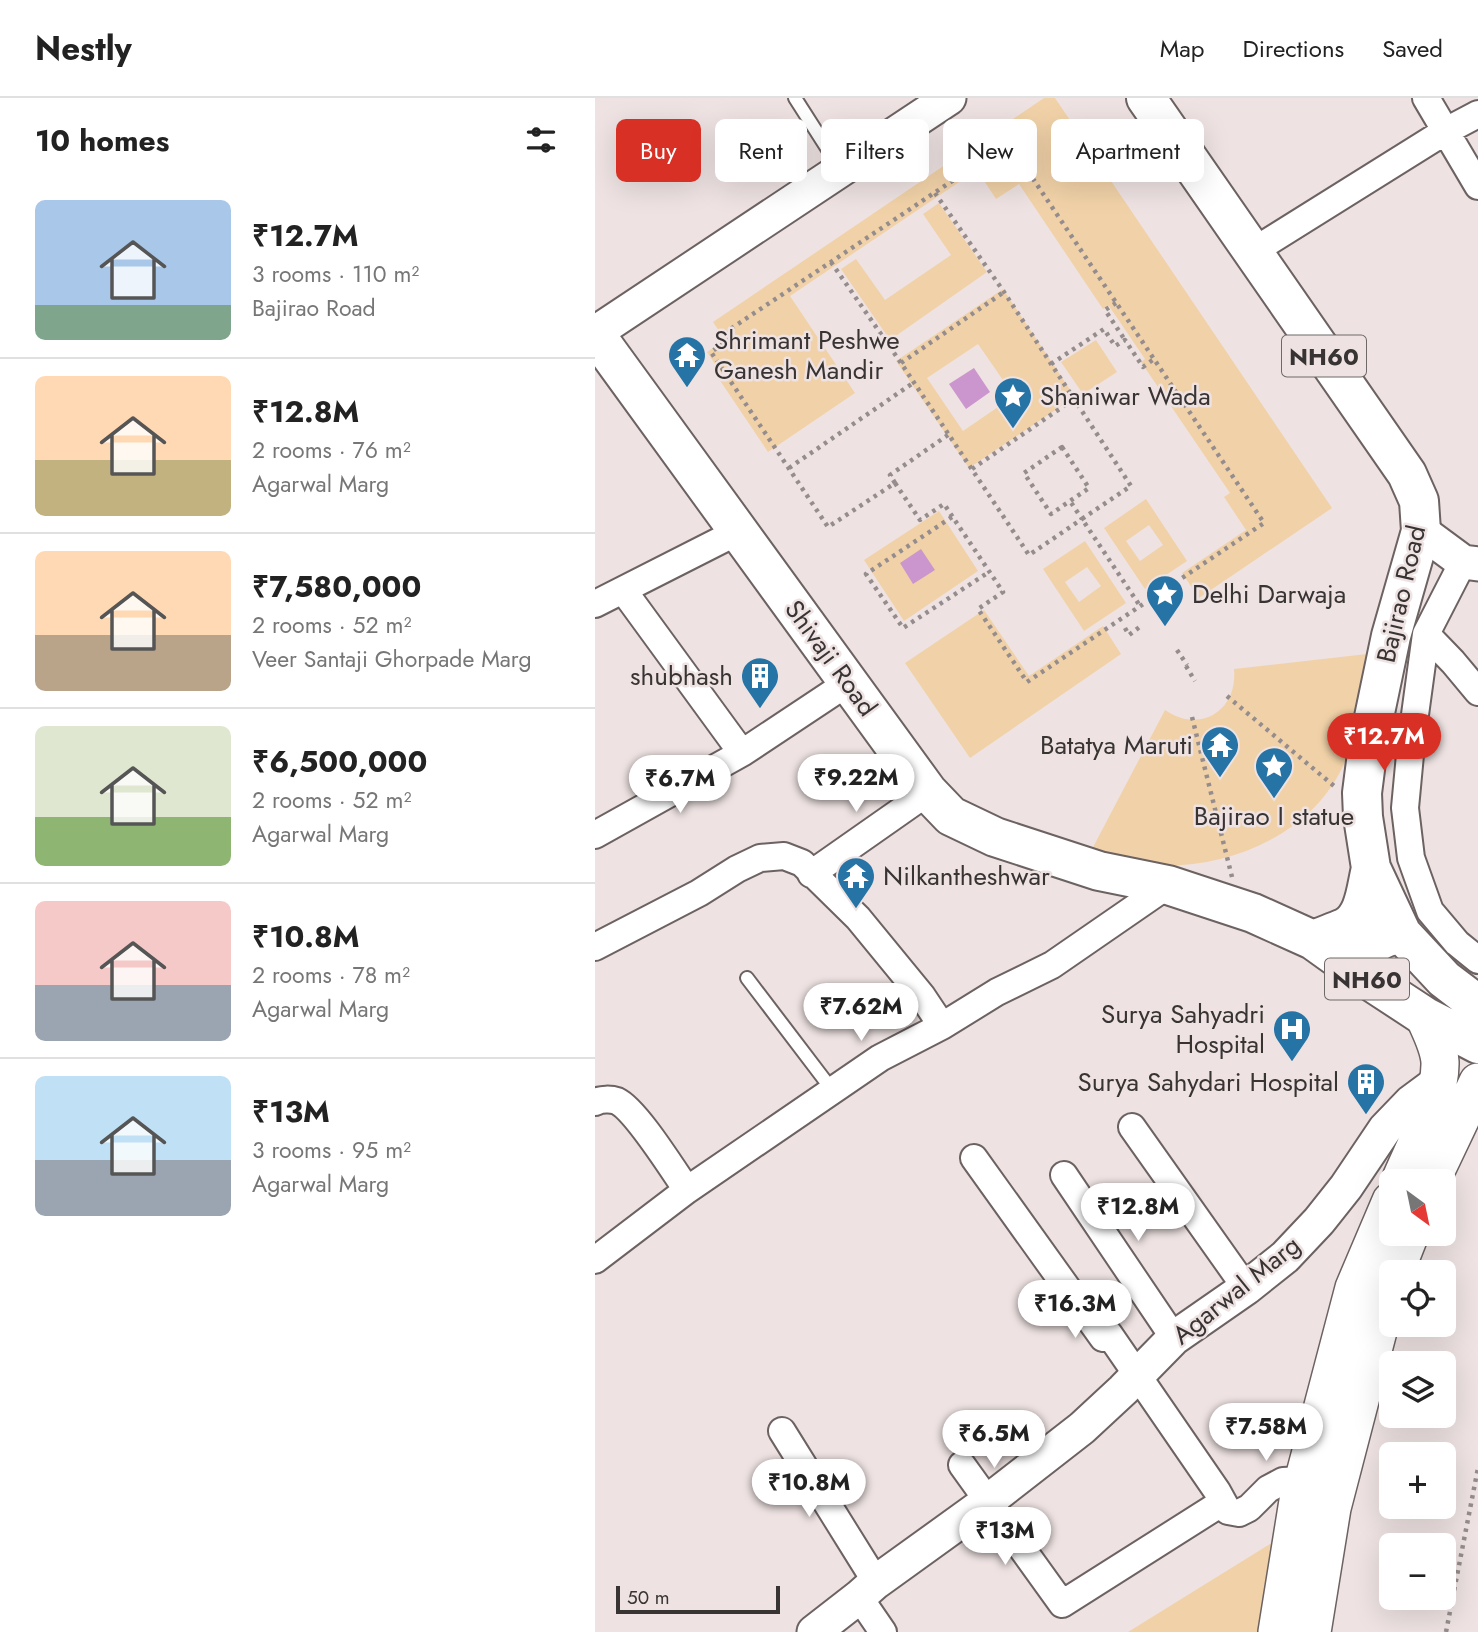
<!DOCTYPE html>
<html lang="en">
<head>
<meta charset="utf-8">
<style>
  :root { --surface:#fff; --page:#f6f6f6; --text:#222; --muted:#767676; --line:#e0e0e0; --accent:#d93025 }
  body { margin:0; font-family:Jost,sans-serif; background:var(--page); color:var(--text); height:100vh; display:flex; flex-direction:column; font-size:26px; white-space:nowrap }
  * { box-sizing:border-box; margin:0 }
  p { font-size:23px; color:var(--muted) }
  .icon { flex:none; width:38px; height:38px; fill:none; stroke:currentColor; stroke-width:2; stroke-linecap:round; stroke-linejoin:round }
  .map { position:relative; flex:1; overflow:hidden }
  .panel { display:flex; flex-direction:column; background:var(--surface); width:595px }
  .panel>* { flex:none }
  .guide { position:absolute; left:21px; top:21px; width:665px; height:63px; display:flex; gap:14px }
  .needle { width:46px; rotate:147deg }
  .controls { position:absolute; left:784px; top:1071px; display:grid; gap:14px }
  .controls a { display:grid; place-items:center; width:77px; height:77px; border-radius:10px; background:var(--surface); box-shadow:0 7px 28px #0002; font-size:35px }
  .scale { position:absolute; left:21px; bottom:18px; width:164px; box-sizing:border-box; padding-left:7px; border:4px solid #383434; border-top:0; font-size:19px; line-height:24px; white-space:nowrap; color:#383434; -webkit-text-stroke:5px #eee2e2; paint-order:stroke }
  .price { position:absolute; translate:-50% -60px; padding:0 16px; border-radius:24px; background:#fff; color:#222; font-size:23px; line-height:46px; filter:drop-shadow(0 2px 4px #0008) }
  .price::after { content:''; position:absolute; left:50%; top:42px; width:21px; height:16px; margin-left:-10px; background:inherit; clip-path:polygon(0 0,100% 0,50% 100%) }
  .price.active { background:var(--accent); color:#fff }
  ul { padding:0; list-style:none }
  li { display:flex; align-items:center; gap:21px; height:175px; padding:0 35px }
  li+li { border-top:2px solid var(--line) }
  li span { display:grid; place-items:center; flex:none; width:196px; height:140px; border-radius:10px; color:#555 }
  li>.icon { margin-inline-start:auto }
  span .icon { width:84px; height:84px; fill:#fffc; stroke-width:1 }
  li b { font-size:30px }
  h2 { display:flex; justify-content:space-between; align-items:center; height:84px; padding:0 35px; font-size:30px }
  .chip { padding:0 24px; border-radius:10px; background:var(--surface); box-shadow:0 7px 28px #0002; font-size:24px; line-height:63px }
  .chip.active { background:var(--accent); color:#fff }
  header { display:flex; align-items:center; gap:42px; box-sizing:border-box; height:98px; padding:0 35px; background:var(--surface); border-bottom:2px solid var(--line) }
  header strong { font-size:33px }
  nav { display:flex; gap:38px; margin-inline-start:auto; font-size:24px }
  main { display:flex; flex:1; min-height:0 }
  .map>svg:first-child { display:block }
</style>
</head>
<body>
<header>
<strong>Nestly</strong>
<nav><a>Map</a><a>Directions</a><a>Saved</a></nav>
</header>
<main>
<section class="panel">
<h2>10 homes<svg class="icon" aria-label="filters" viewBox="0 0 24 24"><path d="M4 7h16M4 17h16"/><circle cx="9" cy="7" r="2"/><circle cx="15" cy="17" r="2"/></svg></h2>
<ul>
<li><span style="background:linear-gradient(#a9c7e8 75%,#7fa58c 0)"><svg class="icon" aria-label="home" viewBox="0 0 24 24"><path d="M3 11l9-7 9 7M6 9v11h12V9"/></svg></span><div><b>₹12.7M</b><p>3 rooms · 110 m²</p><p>Bajirao Road</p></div></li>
<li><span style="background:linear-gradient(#ffd9b3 60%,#c2b280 0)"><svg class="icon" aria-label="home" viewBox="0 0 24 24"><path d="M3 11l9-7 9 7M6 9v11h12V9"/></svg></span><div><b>₹12.8M</b><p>2 rooms · 76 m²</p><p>Agarwal Marg</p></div></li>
<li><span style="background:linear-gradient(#ffd9b3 60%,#b9a48a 0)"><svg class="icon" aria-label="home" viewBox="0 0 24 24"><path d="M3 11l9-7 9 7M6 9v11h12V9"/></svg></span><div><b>₹7,580,000</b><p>2 rooms · 52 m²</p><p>Veer Santaji Ghorpade Marg</p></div></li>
<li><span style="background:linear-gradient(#dfe7d0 65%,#8fb573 0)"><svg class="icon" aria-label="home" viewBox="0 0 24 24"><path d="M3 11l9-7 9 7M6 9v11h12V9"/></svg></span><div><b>₹6,500,000</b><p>2 rooms · 52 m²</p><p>Agarwal Marg</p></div></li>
<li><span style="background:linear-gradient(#f6c9c9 60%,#9aa5b1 0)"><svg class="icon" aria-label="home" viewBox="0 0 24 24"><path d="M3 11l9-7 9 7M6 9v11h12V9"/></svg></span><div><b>₹10.8M</b><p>2 rooms · 78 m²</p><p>Agarwal Marg</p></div></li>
<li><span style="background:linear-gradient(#bfe0f5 60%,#9aa5b1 0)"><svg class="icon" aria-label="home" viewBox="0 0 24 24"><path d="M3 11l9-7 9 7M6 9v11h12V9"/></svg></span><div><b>₹13M</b><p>3 rooms · 95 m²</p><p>Agarwal Marg</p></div></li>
</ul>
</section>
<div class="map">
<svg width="883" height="1534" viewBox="0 0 883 1534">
  <rect width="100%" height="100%" fill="#eee2e2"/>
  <path fill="#f1d2a8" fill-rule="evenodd" d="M 449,0 L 460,0 L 737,410 L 604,500 L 587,475 L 651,432 L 629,399 L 635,395 L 546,264 L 550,261 L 514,208 L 508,211 L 424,86 L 401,101 L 382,72 L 195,198 L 260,295 L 173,354 L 122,278 L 126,275 L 112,254 L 130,242 L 118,224 Z
    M 344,105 L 392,174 L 295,242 L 246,171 L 261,161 L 290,202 L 356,157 L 328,116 Z
    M 408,191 L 480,299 L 374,370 L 301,263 ZM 383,246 L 419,298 L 368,333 L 332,280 Z
    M 501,242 L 522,274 L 488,296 L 466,264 Z
    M 551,401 L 592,463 L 550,491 L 509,430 ZM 554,427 L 568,447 L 545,463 L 531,443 Z
    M 344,413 L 383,473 L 309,523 L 269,462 Z
    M 490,443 L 531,505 L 489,533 L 448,471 ZM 492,469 L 506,488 L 484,504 L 470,484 Z
    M 389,512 L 434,578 L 508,528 L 526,556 L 375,660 L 310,565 Z
    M 772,556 C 766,591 763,628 751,661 C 721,737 629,774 552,767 C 533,765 514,759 495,755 L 570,612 C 604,636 643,613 639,571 Z
    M 683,1441 L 669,1534 L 533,1534 Z"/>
  <path fill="#cb96ce" d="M 379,270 L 395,294 L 371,311 L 354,286 Z
    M 326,451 L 340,472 L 318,486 L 305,465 Z"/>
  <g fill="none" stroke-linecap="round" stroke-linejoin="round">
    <defs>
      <path id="service" d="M 200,0 L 246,72
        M 152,880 L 238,993"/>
      <path id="minor" d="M 831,0 L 883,88
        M 657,154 L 849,34 L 883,16
        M 868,464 L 831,536 L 816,646 L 810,710 L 816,760 L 835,813 L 862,845 L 883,862
        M 28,492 L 147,655 L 254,584
        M 0,506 L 144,433
        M 831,536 L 858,564 L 883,594
        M 0,737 L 147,655
        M 216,776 L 333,694
        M 0,849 L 104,795 L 142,771 L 165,760 L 189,758 L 207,765 L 263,820 L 327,898 L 347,928
        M 0,1004 C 6,1001 16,1001 22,1003 C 41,1012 78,1072 92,1092
        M 537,1029 L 651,1190
        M 379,1060 L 508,1240 L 514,1236 L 622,1393 L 633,1413 L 644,1415 L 654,1410 L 673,1391 L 688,1383 L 708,1382
        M 469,1077 L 579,1240
        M 0,1162 L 92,1092 L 285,960 L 347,928 L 402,894 L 457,867 L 573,787
        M 187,1333 L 281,1484
        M 367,1367 L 467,1506 L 628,1404
        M 264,1499 L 288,1534"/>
      <path id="tertiary" d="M 0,235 L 354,0
        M 826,433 L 868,464 L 883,466
        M 219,1534 L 264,1499 L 281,1484 L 392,1404 L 487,1330 L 528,1292 L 579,1240 L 651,1190 L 690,1159 L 724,1123 L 751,1089 L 790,1031 L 816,1004 L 843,984"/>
      <path id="secondary" d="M 805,1083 C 819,1049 846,1001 845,964 C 844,948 835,932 829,918
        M 836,1083 L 883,984
        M 800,1174 L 815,1136
        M 682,1534 L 703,1403 L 759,1190 L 796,1103
        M 717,1534 L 737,1410 L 796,1183"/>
      <path id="trunk" d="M 551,0 L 812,376 L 824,403 L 826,433 L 796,538 L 773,648 L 767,695 L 768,719 L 776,770 L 807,836 L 849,881 L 883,907
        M 0,236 L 333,694 L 356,718 L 400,739 L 504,773 L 573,787 L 658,815 L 718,842 L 771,880 L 829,918 L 883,946
        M 718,842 C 728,838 739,834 749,830 C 770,820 771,790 776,770
        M 771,880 C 767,852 780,839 807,836"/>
    </defs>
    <use href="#service" stroke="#6c6262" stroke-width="16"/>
    <use href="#minor" stroke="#6c6262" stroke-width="30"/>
    <use href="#tertiary" stroke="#6c6262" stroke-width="37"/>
    <use href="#secondary" stroke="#6c6262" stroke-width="40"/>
    <use href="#trunk" stroke="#6c6262" stroke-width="42"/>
    <path stroke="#958d8d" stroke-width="4.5" stroke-dasharray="3.5 5" stroke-linecap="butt" d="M 414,45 L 669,425 L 432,584 L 383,511 L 408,494 L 349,406 L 325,422 L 300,385 L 233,429 L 116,254 L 135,241 L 131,234 Z
      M 340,95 L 409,194 L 536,388 L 487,421 L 545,508
      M 236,164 L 306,265 L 434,457 L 487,421 L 475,403
      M 521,205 L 510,212 L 530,242
      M 306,265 L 409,194
      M 456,266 L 509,231 L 520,248 L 530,242 L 548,269 L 559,261
      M 467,349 L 494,390 L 456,416 L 429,375 Z
      M 194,370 L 318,285
      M 377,371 L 479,301
      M 300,385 L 295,377 L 353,337
      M 357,419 L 271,476 L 308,530 L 394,474
      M 530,530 L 534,537 L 546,528
      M 582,552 L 592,567
      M 591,568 L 600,583
      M 632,598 L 739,688
      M 597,619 L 637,779
      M 851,1534 L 883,1370"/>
    <use href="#service" stroke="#fff" stroke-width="12"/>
    <use href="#minor" stroke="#fff" stroke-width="26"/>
    <use href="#tertiary" stroke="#fff" stroke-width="33"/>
    <use href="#secondary" stroke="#fff" stroke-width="37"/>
    <use href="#trunk" stroke="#fff" stroke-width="38"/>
  </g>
  <defs>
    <symbol id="temple-pin" viewBox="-11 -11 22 30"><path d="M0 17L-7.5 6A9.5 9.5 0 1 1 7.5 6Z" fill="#2674a6" stroke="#eee2e2"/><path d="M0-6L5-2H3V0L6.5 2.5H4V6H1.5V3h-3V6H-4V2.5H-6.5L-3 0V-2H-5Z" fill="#fff"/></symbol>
    <symbol id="sight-pin" viewBox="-11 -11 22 30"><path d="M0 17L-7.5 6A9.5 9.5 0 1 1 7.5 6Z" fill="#2674a6" stroke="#eee2e2"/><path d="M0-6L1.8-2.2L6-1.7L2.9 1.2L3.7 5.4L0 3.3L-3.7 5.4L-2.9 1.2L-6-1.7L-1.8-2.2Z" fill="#fff"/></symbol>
    <symbol id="building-pin" viewBox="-11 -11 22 30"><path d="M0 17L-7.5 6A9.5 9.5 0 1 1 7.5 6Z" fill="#2674a6" stroke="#eee2e2"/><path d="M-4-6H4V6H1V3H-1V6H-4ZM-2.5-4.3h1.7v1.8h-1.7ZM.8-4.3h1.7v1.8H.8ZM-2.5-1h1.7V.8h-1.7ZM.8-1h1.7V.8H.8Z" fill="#fff"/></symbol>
    <symbol id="hospital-pin" viewBox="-11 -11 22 30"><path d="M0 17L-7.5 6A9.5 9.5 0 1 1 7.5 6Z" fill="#2674a6" stroke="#eee2e2"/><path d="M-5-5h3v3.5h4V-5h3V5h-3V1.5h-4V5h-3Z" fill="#fff"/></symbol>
  </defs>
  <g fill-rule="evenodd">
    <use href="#temple-pin" x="70" y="235" width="44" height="60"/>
    <use href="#sight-pin" x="396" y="276" width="44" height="60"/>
    <use href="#sight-pin" x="548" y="474" width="44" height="60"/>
    <use href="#building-pin" x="143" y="556" width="44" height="60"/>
    <use href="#temple-pin" x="603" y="625" width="44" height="60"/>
    <use href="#sight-pin" x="657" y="646" width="44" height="60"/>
    <use href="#temple-pin" x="239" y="756" width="44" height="60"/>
    <use href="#hospital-pin" x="675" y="909" width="44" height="60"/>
    <use href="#building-pin" x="749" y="962" width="44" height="60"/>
  </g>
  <g text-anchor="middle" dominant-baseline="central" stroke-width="5" stroke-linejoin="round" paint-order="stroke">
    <g fill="#eee2e2" stroke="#6f6868" stroke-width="2">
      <rect x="687" y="237.5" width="84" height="41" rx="5"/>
      <rect x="730" y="860.5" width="84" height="41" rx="5"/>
    </g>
    <g font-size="24" font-weight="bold" fill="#383434">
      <text x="729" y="258">NH60</text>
      <text x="772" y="881">NH60</text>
    </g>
    <g font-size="26" fill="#383434" stroke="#eee2e2" text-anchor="start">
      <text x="119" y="242">Shrimant Peshwe<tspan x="119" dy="30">Ganesh Mandir</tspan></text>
      <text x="445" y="298">Shaniwar Wada</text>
      <text x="597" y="496">Delhi Darwaja</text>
      <text x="138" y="578" text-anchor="end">shubhash</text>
      <text x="598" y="647" text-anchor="end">Batatya Maruti</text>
      <text x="679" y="718" text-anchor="middle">Bajirao I statue</text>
      <text x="288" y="778">Nilkantheshwar</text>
      <text x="670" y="916" text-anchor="end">Surya Sahyadri<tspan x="670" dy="30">Hospital</tspan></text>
      <text x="744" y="984" text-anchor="end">Surya Sahydari Hospital</text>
    </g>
    <g font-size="26" fill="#383434" stroke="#eee2e2">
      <text transform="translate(806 496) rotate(-77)">Bajirao Road</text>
      <text transform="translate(236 560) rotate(54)">Shivaji Road</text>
      <text transform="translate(641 1192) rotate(-39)">Agarwal Marg</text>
    </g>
  </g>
</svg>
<div class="controls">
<a><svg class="needle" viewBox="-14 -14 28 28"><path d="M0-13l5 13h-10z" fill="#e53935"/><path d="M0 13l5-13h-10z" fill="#767676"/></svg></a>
<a><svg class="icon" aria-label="locate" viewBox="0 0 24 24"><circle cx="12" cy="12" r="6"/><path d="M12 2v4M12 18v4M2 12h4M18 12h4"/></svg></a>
<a><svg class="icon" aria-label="layers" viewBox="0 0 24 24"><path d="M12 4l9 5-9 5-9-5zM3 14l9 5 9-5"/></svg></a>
<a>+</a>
<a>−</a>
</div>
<div class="scale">50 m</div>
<b class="price active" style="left:789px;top:675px">₹12.7M</b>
<b class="price" style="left:261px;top:716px">₹9.22M</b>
<b class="price" style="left:85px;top:717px">₹6.7M</b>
<b class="price" style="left:266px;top:945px">₹7.62M</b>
<b class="price" style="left:543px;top:1145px">₹12.8M</b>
<b class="price" style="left:480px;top:1242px">₹16.3M</b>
<b class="price" style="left:671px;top:1365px">₹7.58M</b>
<b class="price" style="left:399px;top:1372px">₹6.5M</b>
<b class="price" style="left:214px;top:1421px">₹10.8M</b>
<b class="price" style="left:410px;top:1469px">₹13M</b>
<div class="guide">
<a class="chip active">Buy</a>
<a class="chip">Rent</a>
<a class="chip">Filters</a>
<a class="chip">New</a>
<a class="chip">Apartment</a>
</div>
</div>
</main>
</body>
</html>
